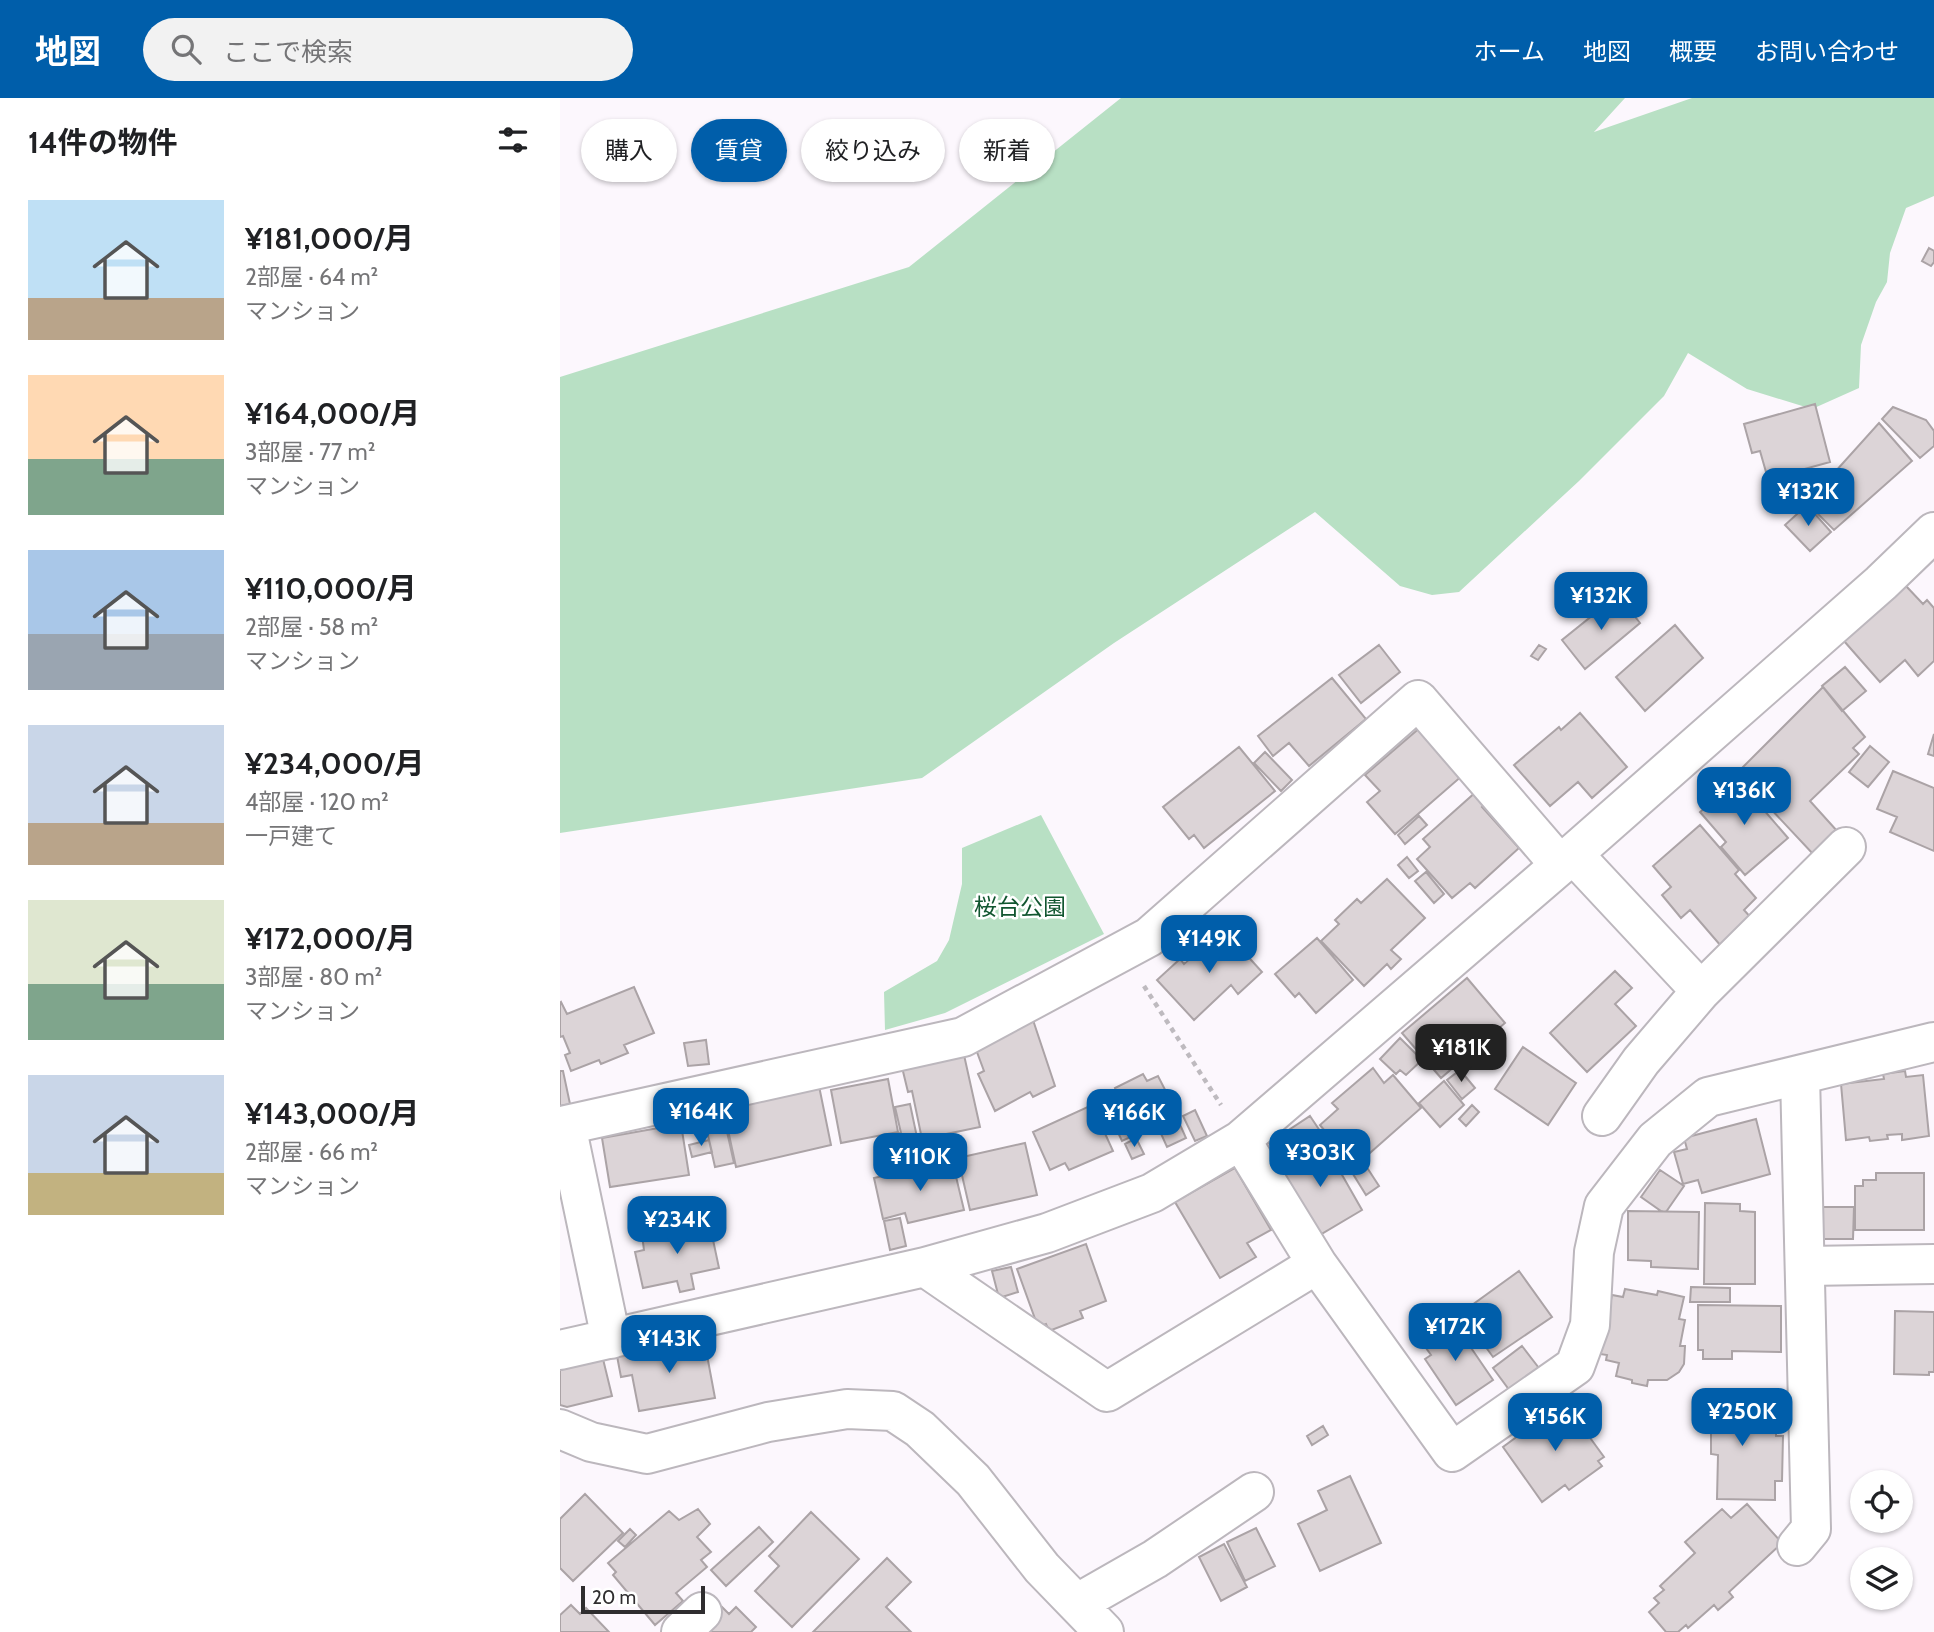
<!DOCTYPE html>
<html lang="ja">
<head>
<meta charset="utf-8">
<style>
  :root { --surface:#fff; --page:#f2f2f2; --text:#202124; --muted:#757577; --accent:#005eaa }
  body { margin:0; font-family:Cabin,"Noto Sans JP",sans-serif; background:var(--page); color:var(--text); height:100vh; display:flex; flex-direction:column; font-size:26px; white-space:nowrap }
  * { box-sizing:border-box; margin:0 }
  p { font-size:23px; color:var(--muted) }
  .icon { flex:none; width:38px; height:38px; fill:none; stroke:currentColor; stroke-width:2; stroke-linecap:round; stroke-linejoin:round }
  .map { position:relative; flex:1; overflow:hidden }
  .details { display:flex; flex-direction:column; background:var(--surface); width:560px }
  .details>* { flex:none }
  .banner { position:absolute; left:21px; top:21px; width:665px; height:63px; display:flex; gap:14px }
  .buttons { position:absolute; left:1290px; top:1372px; display:grid; gap:14px }
  .buttons a { display:grid; place-items:center; width:63px; height:63px; border-radius:50%; background:var(--surface); box-shadow:0 2px 5px #0004; font-size:35px }
  .scale { position:absolute; left:21px; bottom:18px; width:124px; box-sizing:border-box; padding-left:7px; border:4px solid #2f2d2f; border-top:0; font-size:19px; line-height:24px; white-space:nowrap; color:#2f2d2f; -webkit-text-stroke:5px #fff; paint-order:stroke }
  .price { position:absolute; translate:-50% -60px; padding:0 16px; border-radius:14px; background:var(--accent); color:#fff; font-size:23px; line-height:46px; filter:drop-shadow(0 2px 4px #0008) }
  .price::after { content:''; position:absolute; left:50%; top:42px; width:21px; height:16px; margin-left:-10px; background:inherit; clip-path:polygon(0 0,100% 0,50% 100%) }
  .price.current { background:#222; color:#fff }
  ul { padding:0; list-style:none }
  li { display:flex; align-items:center; gap:21px; height:175px; padding:0 28px }
  li span { display:grid; place-items:center; flex:none; width:196px; height:140px; border-radius:0px; color:#555 }
  li>.icon { margin-inline-start:auto }
  span .icon { width:84px; height:84px; fill:#fffc; stroke-width:1 }
  li b { font-size:30px }
  h2 { display:flex; justify-content:space-between; align-items:center; height:84px; padding:0 28px; font-size:30px }
  .pill { padding:0 24px; border-radius:32px; background:var(--surface); box-shadow:0 2px 5px #0004; font-size:24px; line-height:63px }
  .pill.current { background:var(--accent); color:#fff }
  header { display:flex; align-items:center; gap:42px; box-sizing:border-box; height:98px; padding:0 35px; background:var(--accent); color:#fff }
  header strong { font-size:33px }
  nav { display:flex; gap:38px; margin-inline-start:auto; font-size:24px }
  .search { width:490px; height:63px; background:var(--page); display:flex; align-items:center; gap:18px; box-sizing:border-box; padding:0 24px; border-radius:38px; color:var(--muted); font-size:26px }
  main { display:flex; flex:1; min-height:0 }
  .map>svg:first-child { display:block }
</style>
</head>
<body>
<header>
<strong>地図</strong>
<div class="search"><svg class="icon" aria-label="search" viewBox="0 0 24 24"><circle cx="10" cy="10" r="6"/><path d="M15 15l6 6"/></svg>ここで検索</div>
<nav><a>ホーム</a><a>地図</a><a>概要</a><a>お問い合わせ</a></nav>
</header>
<main>
<section class="details">
<h2>14件の物件<svg class="icon" aria-label="filters" viewBox="0 0 24 24"><path d="M4 7h16M4 17h16"/><circle cx="9" cy="7" r="2"/><circle cx="15" cy="17" r="2"/></svg></h2>
<ul>
<li><span style="background:linear-gradient(#bfe0f5 70%,#b9a48a 0)"><svg class="icon" aria-label="home" viewBox="0 0 24 24"><path d="M3 11l9-7 9 7M6 9v11h12V9"/></svg></span><div><b>¥181,000/月</b><p>2部屋 · 64 m²</p><p>マンション</p></div></li>
<li><span style="background:linear-gradient(#ffd9b3 60%,#7fa58c 0)"><svg class="icon" aria-label="home" viewBox="0 0 24 24"><path d="M3 11l9-7 9 7M6 9v11h12V9"/></svg></span><div><b>¥164,000/月</b><p>3部屋 · 77 m²</p><p>マンション</p></div></li>
<li><span style="background:linear-gradient(#a9c7e8 60%,#9aa5b1 0)"><svg class="icon" aria-label="home" viewBox="0 0 24 24"><path d="M3 11l9-7 9 7M6 9v11h12V9"/></svg></span><div><b>¥110,000/月</b><p>2部屋 · 58 m²</p><p>マンション</p></div></li>
<li><span style="background:linear-gradient(#c9d6e8 70%,#b9a48a 0)"><svg class="icon" aria-label="home" viewBox="0 0 24 24"><path d="M3 11l9-7 9 7M6 9v11h12V9"/></svg></span><div><b>¥234,000/月</b><p>4部屋 · 120 m²</p><p>一戸建て</p></div></li>
<li><span style="background:linear-gradient(#dfe7d0 60%,#7fa58c 0)"><svg class="icon" aria-label="home" viewBox="0 0 24 24"><path d="M3 11l9-7 9 7M6 9v11h12V9"/></svg></span><div><b>¥172,000/月</b><p>3部屋 · 80 m²</p><p>マンション</p></div></li>
<li><span style="background:linear-gradient(#c9d6e8 70%,#c2b280 0)"><svg class="icon" aria-label="home" viewBox="0 0 24 24"><path d="M3 11l9-7 9 7M6 9v11h12V9"/></svg></span><div><b>¥143,000/月</b><p>2部屋 · 66 m²</p><p>マンション</p></div></li>
</ul>
</section>
<div class="map">
<svg width="1374" height="1534" viewBox="0 0 1374 1534">
  <rect width="100%" height="100%" fill="#fcf7fd"/>
  <path fill="#b8e0c4" d="M 561,0 L 1065,0 L 1034,34 L 1132,0 L 1374,0 L 1374,98 L 1346,110 L 1330,155 L 1327,184 L 1316,204 L 1301,247 L 1299,290 L 1252,311 L 1187,291 L 1128,255 L 1104,298 L 1019,383 L 899,494 L 872,497 L 840,488 L 755,414 L 554,545 L 362,680 L 0,735 L 0,279 L 349,169 Z
    M 481,717 L 544,836 L 385,915 L 325,932 L 324,894 L 377,863 L 389,842 L 402,786 L 402,750 Z"/>
  <path fill="#dcd4d7" stroke="#aba3a6" stroke-width="2" d="M 1369,150 L 1374,153 L 1374,164 L 1371,168 L 1362,163 Z
    M 1255,306 L 1270,364 L 1208,381 L 1200,353 L 1192,355 L 1184,326 Z
    M 1333,309 L 1366,322 L 1374,333 L 1374,348 L 1360,360 L 1322,321 Z
    M 1319,325 L 1352,363 L 1274,432 L 1247,405 Z
    M 1247,407 L 1271,434 L 1250,453 L 1225,427 Z
    M 1346,488 L 1363,506 L 1367,502 L 1374,510 L 1374,563 L 1358,578 L 1345,562 L 1320,584 L 1284,543 Z
    M 1058,497 L 1080,525 L 1025,571 L 1002,542 Z
    M 1115,527 L 1143,560 L 1085,613 L 1056,579 Z
    M 819,547 L 840,574 L 801,605 L 779,577 Z
    M 979,547 L 986,551 L 978,562 L 971,558 Z
    M 1285,569 L 1306,593 L 1282,613 L 1262,588 Z
    M 772,580 L 806,621 L 749,668 L 729,645 L 713,658 L 698,638 Z
    M 1263,589 L 1305,639 L 1293,650 L 1299,656 L 1250,703 L 1278,734 L 1254,757 L 1177,675 Z
    M 1020,615 L 1067,669 L 1032,700 L 1018,684 L 990,708 L 954,667 L 999,629 L 1001,632 Z
    M 862,628 L 903,677 L 835,736 L 807,704 L 820,693 L 805,677 Z
    M 1374,636 L 1374,658 L 1368,656 Z
    M 1310,648 L 1329,664 L 1308,689 L 1289,674 Z
    M 679,649 L 715,693 L 644,750 L 634,737 L 629,741 L 603,709 Z
    M 705,654 L 732,682 L 721,693 L 694,665 Z
    M 1333,673 L 1374,690 L 1374,753 L 1330,734 L 1337,719 L 1317,711 Z
    M 1178,682 L 1228,740 L 1185,777 L 1161,749 L 1166,744 L 1140,714 Z
    M 917,693 L 927,704 L 922,709 L 959,750 L 915,790 L 910,785 L 892,800 L 857,761 L 870,749 L 863,741 Z
    M 859,718 L 867,727 L 845,746 L 838,737 Z
    M 1140,727 L 1179,772 L 1175,776 L 1196,800 L 1184,812 L 1192,821 L 1161,848 L 1130,812 L 1121,820 L 1102,797 L 1111,789 L 1093,768 Z
    M 847,759 L 858,773 L 849,780 L 838,767 Z
    M 866,774 L 884,796 L 874,805 L 855,783 Z
    M 827,781 L 865,820 L 831,852 L 841,861 L 831,871 L 827,866 L 804,888 L 761,843 L 779,826 L 775,822 L 797,801 L 801,805 Z
    M 632,820 L 652,840 L 627,863 L 608,842 Z
    M 663,831 L 702,874 L 678,896 L 671,887 L 634,922 L 597,882 L 620,861 L 624,866 Z
    M 757,840 L 793,882 L 756,915 L 739,895 L 735,899 L 715,876 Z
    M 1055,873 L 1072,890 L 1055,906 L 1076,928 L 1027,974 L 990,935 Z
    M 907,880 L 945,925 L 881,980 L 842,935 Z
    M 74,889 L 94,935 L 64,947 L 68,955 L 41,966 L 39,962 L 11,973 L 5,957 L 10,955 L 3,938 L 0,939 L 0,905 L 1,904 L 7,916 Z
    M 472,919 L 495,988 L 473,999 L 470,994 L 435,1013 L 418,976 L 424,973 L 414,946 Z
    M 840,940 L 862,962 L 846,977 L 840,972 L 836,976 L 820,961 Z
    M 146,942 L 149,966 L 128,968 L 124,945 Z
    M 963,949 L 1016,985 L 988,1027 L 935,991 Z
    M 404,957 L 420,1029 L 362,1041 L 352,993 L 348,994 L 341,965 Z
    M 813,970 L 824,985 L 833,977 L 861,1010 L 794,1069 L 760,1027 L 778,1011 L 772,1005 Z
    M 900,972 L 915,990 L 902,1001 L 887,982 Z
    M 0,973 L 3,973 L 10,1006 L 0,1008 Z
    M 1345,973 L 1346,979 L 1363,977 L 1369,1038 L 1342,1042 L 1342,1036 L 1327,1037 L 1328,1041 L 1310,1043 L 1309,1039 L 1286,1042 L 1281,986 L 1324,981 L 1323,976 Z
    M 583,976 L 587,983 L 598,978 L 618,1017 L 562,1043 L 543,1003 L 558,997 L 555,990 Z
    M 328,981 L 338,1034 L 281,1045 L 271,992 Z
    M 884,983 L 904,1007 L 880,1029 L 859,1005 Z
    M 259,988 L 271,1047 L 176,1069 L 165,1018 L 183,1014 L 181,1005 Z
    M 350,1006 L 358,1044 L 338,1048 L 335,1036 L 341,1035 L 335,1009 Z
    M 161,1007 L 174,1065 L 155,1069 L 142,1011 Z
    M 532,1007 L 553,1053 L 509,1072 L 505,1065 L 490,1072 L 473,1034 Z
    M 912,1007 L 919,1014 L 906,1028 L 899,1021 Z
    M 635,1012 L 647,1038 L 635,1043 L 623,1018 Z
    M 750,1018 L 768,1045 L 745,1058 L 742,1052 L 722,1064 L 709,1045 Z
    M 617,1020 L 626,1040 L 607,1049 L 598,1029 Z
    M 1196,1021 L 1210,1076 L 1142,1095 L 1138,1082 L 1123,1086 L 1114,1054 L 1127,1051 L 1124,1040 Z
    M 121,1026 L 129,1077 L 50,1089 L 42,1040 Z
    M 379,1040 L 380,1049 L 391,1046 L 391,1051 L 350,1060 L 348,1053 L 360,1050 L 359,1045 Z
    M 576,1040 L 584,1056 L 572,1061 L 565,1046 Z
    M 149,1042 L 152,1054 L 132,1059 L 129,1047 Z
    M 465,1045 L 477,1097 L 410,1112 L 398,1060 Z
    M 765,1047 L 802,1112 L 758,1138 L 717,1066 L 742,1052 L 745,1058 Z
    M 392,1062 L 404,1112 L 348,1125 L 345,1115 L 323,1121 L 314,1080 Z
    M 806,1068 L 819,1088 L 806,1097 L 793,1076 Z
    M 675,1070 L 711,1132 L 687,1145 L 696,1159 L 660,1180 L 615,1104 Z
    M 1100,1072 L 1124,1088 L 1106,1114 L 1101,1113 L 1081,1099 Z
    M 1316,1075 L 1364,1075 L 1364,1132 L 1295,1132 L 1295,1088 L 1303,1088 L 1303,1082 L 1316,1082 Z
    M 1145,1105 L 1180,1106 L 1180,1113 L 1195,1114 L 1195,1186 L 1144,1186 Z
    M 1260,1109 L 1294,1109 L 1293,1141 L 1259,1141 Z
    M 1068,1113 L 1139,1114 L 1138,1171 L 1091,1169 L 1091,1163 L 1068,1162 Z
    M 340,1120 L 346,1148 L 330,1152 L 324,1123 Z
    M 149,1123 L 159,1170 L 131,1176 L 134,1191 L 120,1194 L 117,1183 L 83,1190 L 75,1154 L 84,1152 L 82,1137 Z
    M 526,1146 L 546,1203 L 520,1213 L 523,1220 L 489,1233 L 486,1226 L 478,1229 L 457,1171 Z
    M 451,1169 L 458,1194 L 439,1200 L 432,1173 Z
    M 959,1173 L 992,1219 L 933,1259 L 901,1215 Z
    M 1131,1189 L 1170,1190 L 1170,1204 L 1130,1204 Z
    M 1065,1191 L 1097,1197 L 1098,1193 L 1124,1199 L 1119,1221 L 1125,1222 L 1120,1248 L 1125,1248 L 1124,1266 L 1119,1274 L 1107,1282 L 1088,1282 L 1087,1288 L 1072,1285 L 1072,1282 L 1056,1278 L 1059,1265 L 1046,1262 L 1047,1257 L 1040,1256 L 1052,1197 L 1063,1199 Z
    M 1138,1207 L 1221,1208 L 1221,1254 L 1172,1253 L 1172,1261 L 1143,1261 L 1143,1252 L 1138,1252 Z
    M 1335,1213 L 1374,1214 L 1374,1274 L 1369,1274 L 1369,1277 L 1334,1276 Z
    M 892,1222 L 933,1282 L 896,1307 L 865,1261 L 871,1257 L 861,1243 Z
    M 144,1241 L 155,1300 L 79,1313 L 72,1277 L 61,1279 L 57,1258 Z
    M 962,1248 L 982,1274 L 953,1297 L 933,1270 Z
    M 43,1261 L 52,1298 L 7,1309 L 0,1307 L 0,1271 Z
    M 1139,1293 L 1180,1294 L 1180,1311 L 1196,1311 L 1195,1324 L 1216,1325 L 1216,1338 L 1223,1338 L 1222,1383 L 1215,1383 L 1215,1402 L 1157,1401 L 1158,1357 L 1151,1356 L 1151,1324 L 1139,1324 Z
    M 1004,1304 L 1044,1359 L 1038,1363 L 1042,1368 L 1009,1392 L 1005,1387 L 982,1404 L 943,1349 Z
    M 763,1328 L 768,1337 L 752,1347 L 747,1338 Z
    M 790,1378 L 821,1445 L 760,1473 L 738,1426 L 767,1412 L 758,1393 Z
    M 25,1396 L 63,1435 L 13,1483 L 0,1470 L 0,1421 Z
    M 1187,1406 L 1222,1445 L 1169,1494 L 1173,1499 L 1158,1512 L 1154,1507 L 1128,1530 L 1126,1527 L 1118,1534 L 1106,1534 L 1089,1514 L 1099,1505 L 1094,1500 L 1104,1492 L 1100,1488 L 1135,1455 L 1125,1444 L 1162,1411 L 1171,1420 Z
    M 138,1411 L 150,1426 L 137,1439 L 151,1454 L 141,1462 L 147,1469 L 116,1495 L 123,1503 L 95,1527 L 53,1477 L 56,1474 L 48,1465 L 109,1413 L 119,1422 Z
    M 251,1414 L 299,1461 L 232,1529 L 195,1493 L 219,1468 L 209,1458 Z
    M 199,1429 L 213,1444 L 166,1488 L 151,1472 Z
    M 696,1430 L 715,1468 L 685,1483 L 667,1444 Z
    M 70,1431 L 76,1437 L 65,1449 L 58,1443 Z
    M 664,1446 L 687,1489 L 661,1503 L 639,1459 Z
    M 327,1460 L 351,1484 L 326,1509 L 351,1534 L 253,1534 Z
    M 11,1507 L 20,1516 L 26,1510 L 49,1534 L 0,1534 L 0,1517 Z
    M 162,1509 L 169,1516 L 176,1509 L 196,1529 L 191,1534 L 137,1534 Z"/>
  <g fill="none" stroke-linecap="round" stroke-linejoin="round">
    <defs>
      <path id="minor" d="M 1013,756 L 1141,893 L 1081,963 L 1042,1018
        M 1141,893 L 1286,749
        M 681,1042 L 757,1166 L 892,1354 L 1015,1268 L 1030,1227 L 1034,1154 L 1044,1108 L 1095,1042 L 1148,999 L 1374,944
        M 1246,1168 L 1374,1166
        M 365,1169 L 547,1294 L 757,1166
        M 51,1241 L 6,1027 L 403,939 L 589,839 L 858,602 L 1000,767
        M 0,1252 L 365,1169 L 487,1135 L 592,1095 L 681,1042 L 1013,756 L 1321,485 L 1374,434
        M 0,1331 L 31,1344 L 87,1356 L 208,1324 L 287,1311 L 333,1313 L 360,1331 L 413,1382 L 482,1470 L 544,1534
        M 1237,1448 L 1251,1431 L 1240,977
        M 518,1505 L 595,1461 L 694,1394
        M 121,1534 L 142,1514"/>
    </defs>
    <use href="#minor" stroke="#bcb7bd" stroke-width="42"/>
    <path stroke="#bebabf" stroke-width="4.5" stroke-dasharray="5 5" stroke-linecap="butt" d="M 584,888 L 661,1007"/>
    <use href="#minor" stroke="#fff" stroke-width="38"/>
  </g>
  <g text-anchor="middle" dominant-baseline="central" stroke-width="5" stroke-linejoin="round" paint-order="stroke">
    <g font-size="23" fill="#115630" stroke="#fff">
      <text x="460" y="809">桜台公園</text>
    </g>
  </g>
</svg>
<div class="buttons">
<a><svg class="icon" aria-label="locate" viewBox="0 0 24 24"><circle cx="12" cy="12" r="6"/><path d="M12 2v4M12 18v4M2 12h4M18 12h4"/></svg></a>
<a><svg class="icon" aria-label="layers" viewBox="0 0 24 24"><path d="M12 4l9 5-9 5-9-5zM3 14l9 5 9-5"/></svg></a>
</div>
<div class="scale">20 m</div>
<b class="price" style="left:1248px;top:430px">¥132K</b>
<b class="price" style="left:1041px;top:534px">¥132K</b>
<b class="price" style="left:1184px;top:729px">¥136K</b>
<b class="price" style="left:649px;top:877px">¥149K</b>
<b class="price current" style="left:901px;top:986px">¥181K</b>
<b class="price" style="left:141px;top:1050px">¥164K</b>
<b class="price" style="left:574px;top:1051px">¥166K</b>
<b class="price" style="left:760px;top:1091px">¥303K</b>
<b class="price" style="left:360px;top:1095px">¥110K</b>
<b class="price" style="left:117px;top:1158px">¥234K</b>
<b class="price" style="left:895px;top:1265px">¥172K</b>
<b class="price" style="left:109px;top:1277px">¥143K</b>
<b class="price" style="left:1182px;top:1350px">¥250K</b>
<b class="price" style="left:995px;top:1355px">¥156K</b>
<div class="banner">
<a class="pill">購入</a>
<a class="pill current">賃貸</a>
<a class="pill">絞り込み</a>
<a class="pill">新着</a>
</div>
</div>
</main>
</body>
</html>
